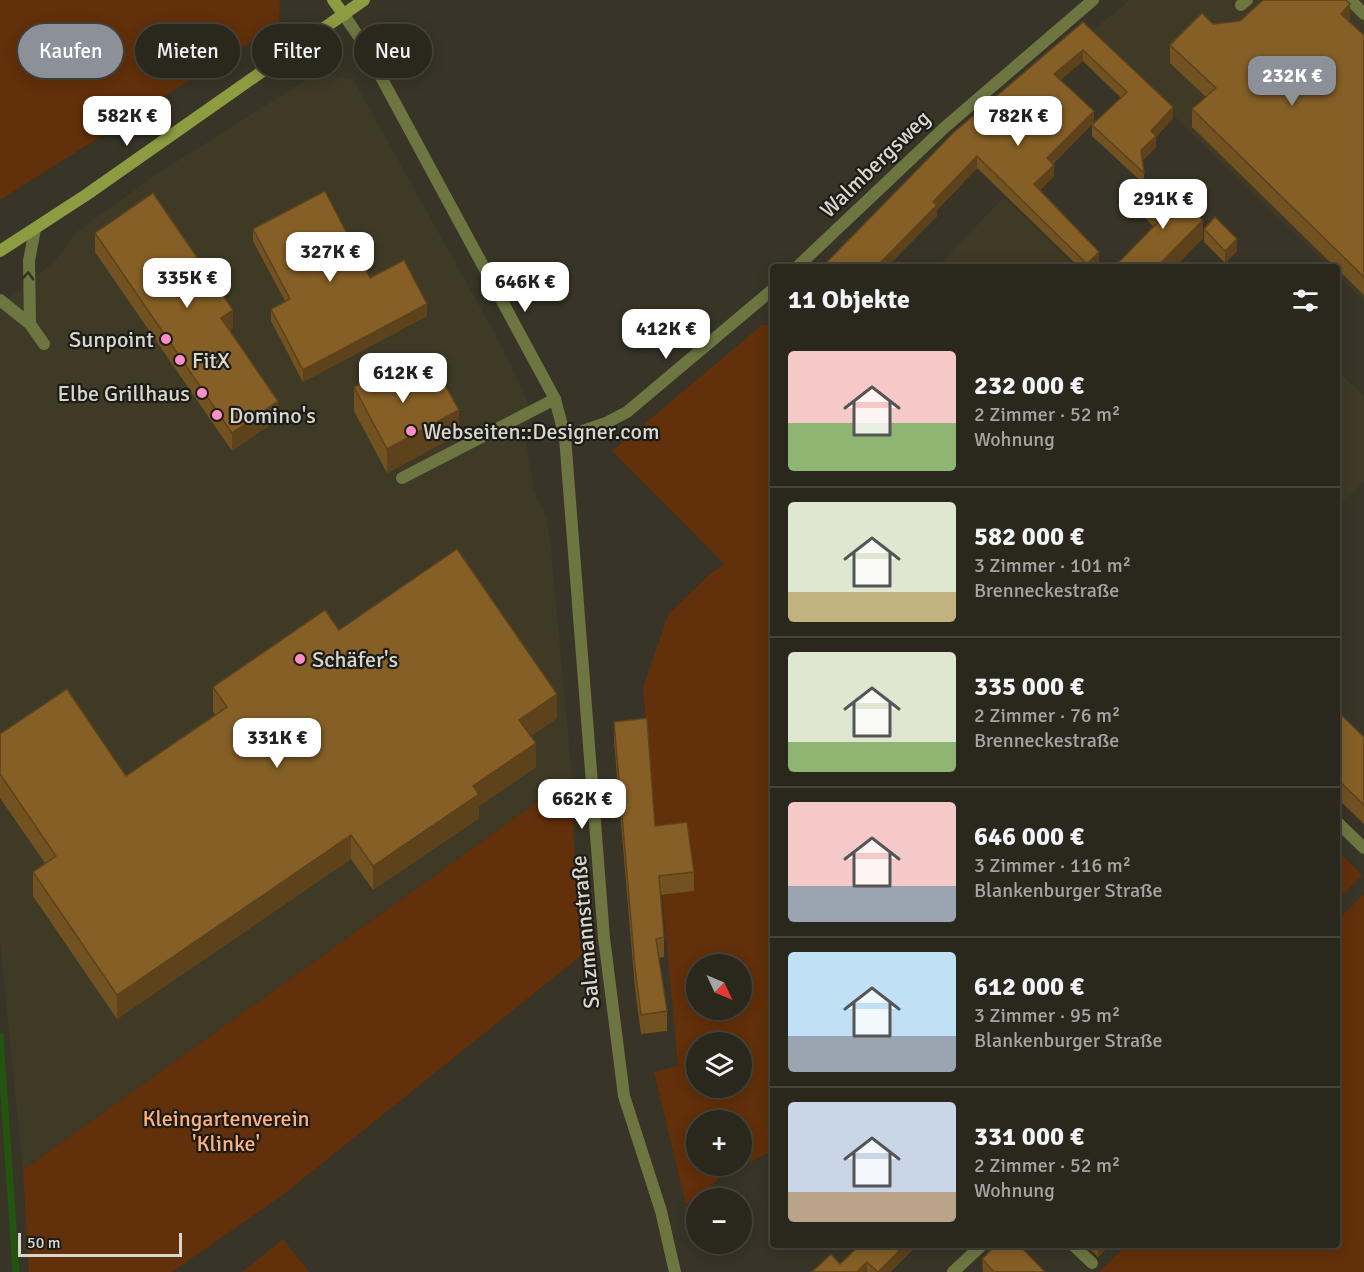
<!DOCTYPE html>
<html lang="de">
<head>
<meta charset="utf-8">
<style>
  :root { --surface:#2a271d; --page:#36332a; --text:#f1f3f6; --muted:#a5a5a4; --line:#46443b; --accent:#8c9099 }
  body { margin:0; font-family:Signika,sans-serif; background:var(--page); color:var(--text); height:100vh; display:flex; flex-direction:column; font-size:22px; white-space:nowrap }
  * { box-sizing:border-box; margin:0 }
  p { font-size:20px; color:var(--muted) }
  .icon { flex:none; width:33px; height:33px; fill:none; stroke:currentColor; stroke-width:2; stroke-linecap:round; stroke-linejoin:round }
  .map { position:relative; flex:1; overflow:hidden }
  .side { position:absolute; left:770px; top:264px; width:570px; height:984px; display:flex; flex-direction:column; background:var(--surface); border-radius:6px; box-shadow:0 3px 15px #0003,0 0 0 2px var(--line) }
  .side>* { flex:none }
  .banner { position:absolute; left:18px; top:24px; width:570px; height:54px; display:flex; gap:12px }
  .needle { width:39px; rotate:134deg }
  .fabs { position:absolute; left:686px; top:954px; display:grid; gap:12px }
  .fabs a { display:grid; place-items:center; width:66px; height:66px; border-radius:50%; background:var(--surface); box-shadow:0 3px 15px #0003,0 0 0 2px var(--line); font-size:30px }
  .scale { position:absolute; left:18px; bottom:15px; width:164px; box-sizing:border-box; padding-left:6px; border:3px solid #d8d6cd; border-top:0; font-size:16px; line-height:21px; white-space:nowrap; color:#d8d6cd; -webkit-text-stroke:4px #1d1c16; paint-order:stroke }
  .price { position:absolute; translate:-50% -51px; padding:0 14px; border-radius:12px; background:#fff; color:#222; font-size:20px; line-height:39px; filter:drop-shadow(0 2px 3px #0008) }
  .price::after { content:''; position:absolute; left:50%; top:36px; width:18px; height:14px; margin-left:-9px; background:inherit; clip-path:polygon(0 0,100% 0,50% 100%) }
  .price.current { background:var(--accent); color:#fff }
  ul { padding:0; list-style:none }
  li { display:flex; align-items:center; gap:18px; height:150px; padding:0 18px }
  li+li { border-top:2px solid var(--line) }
  li span { display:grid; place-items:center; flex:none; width:168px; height:120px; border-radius:6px; color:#555 }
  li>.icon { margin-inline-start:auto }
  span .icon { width:72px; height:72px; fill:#fffc; stroke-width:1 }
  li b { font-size:26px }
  h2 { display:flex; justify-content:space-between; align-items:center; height:72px; padding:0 18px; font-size:26px }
  .tag { padding:0 21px; border-radius:27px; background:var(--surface); box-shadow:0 3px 15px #0003,0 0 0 2px var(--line); font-size:21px; line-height:54px }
  .tag.current { background:var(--accent); color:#fff }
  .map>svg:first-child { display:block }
</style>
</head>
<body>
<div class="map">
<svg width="1364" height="1272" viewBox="0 0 1364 1272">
  <rect width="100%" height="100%" fill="#383427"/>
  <path fill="#3f3a26" d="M 1130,0 L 1364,0 L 1364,301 L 1337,274 L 1336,267 L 1329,267 L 1089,33 Z
    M 317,73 L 353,79 L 503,348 L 532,412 L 524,434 L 535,492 L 546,516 L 550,539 L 572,777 L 23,1170 L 0,942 L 0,306 L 55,261 L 75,233 L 160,172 Z
    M 1004,197 L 1076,267 L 937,267 Z
    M 1337,370 L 1364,396 L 1364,481 L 1337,509 Z"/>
  <path fill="#62300a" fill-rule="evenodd" d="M 0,0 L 280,0 L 279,24 L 0,200 Z
    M 762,325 L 772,325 L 772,1156 L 768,1153 L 722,1177 L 686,1205 L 654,1072 L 678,1066 L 643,688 L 668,615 L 712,572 L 725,565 L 612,451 ZM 696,964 L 741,964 L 741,1010 L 696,1010 ZM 696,1042 L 741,1042 L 741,1088 L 696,1088 ZM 696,1120 L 741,1120 L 741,1166 L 696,1166 Z
    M 572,777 L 575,876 L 583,954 L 284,1194 L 172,1272 L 29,1272 L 23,1170 Z
    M 1337,850 L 1362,875 L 1337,900 L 1336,900 Z
    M 1364,894 L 1364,1272 L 1099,1272 L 1127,1245 L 1336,1245 L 1337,921 Z
    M 283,1239 L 309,1272 L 242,1272 Z"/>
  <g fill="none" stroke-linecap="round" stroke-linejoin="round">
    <path stroke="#235410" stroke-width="7" d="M 0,1036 L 16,1272"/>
    <path stroke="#6d7641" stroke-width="12" d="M 1350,0 L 1364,14
      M 1241,5 L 1247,0
      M 0,300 L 30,324 L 44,344
      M 30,324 L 29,261 L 35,229
      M 402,478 L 555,399"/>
    <path stroke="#6d7641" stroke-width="12" d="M 344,15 L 361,40 L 555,399 L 565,437 L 604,938 L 624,1096 L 661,1211 L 675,1272
      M 797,267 L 944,128 L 1093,0
      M 565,437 L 606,423 L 627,412 L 772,290
      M 1336,821 L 1364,848
      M 1073,1245 L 1092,1263
      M 953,1272 L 982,1245"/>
    <path stroke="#8d9b41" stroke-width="12" d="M 333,0 L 344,15
      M 0,251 L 86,195 L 364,0"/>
  </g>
  <path fill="#725221" d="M 1083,22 L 1173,118 L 1156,137 L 1156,147 L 1143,160 L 1144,173 L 1144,184 L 1092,136 L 1092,125 L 1121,98 L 1083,61 L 1060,80 L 1094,122 L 1053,164 L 1054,176 L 1040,190 L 1099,264 L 1096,267 L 1079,267 L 977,168 L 937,210 L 937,216 L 887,267 Z
    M 1350,23 L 1364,35 L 1364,295 L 1336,268 L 1336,267 L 1335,267 L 1192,127 L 1192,109 L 1206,97 L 1170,63 L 1170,45 L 1213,24 Z
    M 1145,200 L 1203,238 L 1175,267 L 1118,267 L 1118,263 L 1154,227 L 1145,218 Z
    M 253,229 L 370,278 L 427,316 L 303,382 L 271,321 L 271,309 L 285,301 L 253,241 Z
    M 1204,229 L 1237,251 L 1225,263 L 1204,242 Z
    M 95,233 L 233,328 L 230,330 L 278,419 L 232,451 L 95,252 Z
    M 354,387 L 418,391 L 459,434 L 387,473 L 354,411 Z
    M 339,630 L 557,718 L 531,736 L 536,767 L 479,806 L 479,818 L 373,890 L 351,859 L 117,1019 L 33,896 L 33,872 L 45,863 L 0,798 L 0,734 L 126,776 L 215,715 L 213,711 L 213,687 Z
    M 1336,710 L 1364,737 L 1364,824 L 1336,797 Z
    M 614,722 L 655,826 L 694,872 L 694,891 L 660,895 L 664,937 L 664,957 L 659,958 L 667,1011 L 667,1031 L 641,1034 L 635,988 L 614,741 Z
    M 860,1245 L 917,1245 L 890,1272 L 812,1272 L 840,1264 Z
    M 1086,1245 L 1110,1245 L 1098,1257 Z
    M 982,1259 L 1045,1272 L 983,1272 Z"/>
  <path fill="#5d421b" d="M 1350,4 L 1350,22 L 1341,14 Z
    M 1083,50 L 1083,61 L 1054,86 L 1054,74 Z
    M 1173,107 L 1173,118 L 1156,137 L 1156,147 L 1141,161 L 1141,150 L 1151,131 Z
    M 1094,111 L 1094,122 L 1047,169 L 1047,158 Z
    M 977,156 L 977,168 L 937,210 L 937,216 L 887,267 L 876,267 L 933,202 Z
    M 1054,165 L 1054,176 L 1034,196 L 1034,184 Z
    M 1203,220 L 1203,238 L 1175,267 L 1157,267 Z
    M 1237,239 L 1237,251 L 1225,263 L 1225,251 Z
    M 1099,252 L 1099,264 L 1096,267 L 1087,267 L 1087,264 Z
    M 427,304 L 427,316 L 303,382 L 303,370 Z
    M 233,310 L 233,328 L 221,336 L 221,318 Z
    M 278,401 L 278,419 L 232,451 L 232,433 Z
    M 459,410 L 459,434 L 387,473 L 387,449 Z
    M 557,694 L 557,718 L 519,744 L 519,720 Z
    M 536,743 L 536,767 L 479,806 L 479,818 L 373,890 L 373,866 L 473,786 Z
    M 351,835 L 351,859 L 117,1019 L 117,995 Z
    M 905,1245 L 917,1245 L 890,1272 L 878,1272 Z
    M 1098,1245 L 1110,1245 L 1098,1257 Z
    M 867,1262 L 867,1272 L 857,1272 Z"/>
  <path fill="#855f26" stroke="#5d421b" stroke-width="1.5" d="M 1263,0 L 1346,0 L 1350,4 L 1341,14 L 1364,35 L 1364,277 L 1192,109 L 1216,88 L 1170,45 L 1202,13 L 1213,24 L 1240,21 Z
    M 1083,22 L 1173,107 L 1151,131 L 1156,136 L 1141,150 L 1144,173 L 1092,125 L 1127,92 L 1083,50 L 1054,74 L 1094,111 L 1047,158 L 1054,165 L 1034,184 L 1099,252 L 1087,264 L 977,156 L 933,202 L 937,205 L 876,267 L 822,267 L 953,133 Z
    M 1163,181 L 1203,220 L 1157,267 L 1122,267 L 1118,263 L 1163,217 L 1145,200 Z
    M 325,191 L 370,278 L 404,260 L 427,304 L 303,370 L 271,309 L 290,299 L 253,229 Z
    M 153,193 L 233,310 L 221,318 L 278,401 L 232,433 L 95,233 Z
    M 1215,217 L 1237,239 L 1225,251 L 1204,229 Z
    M 402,361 L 418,391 L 441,378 L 459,410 L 387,449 L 354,387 Z
    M 457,549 L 557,694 L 519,720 L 536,743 L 473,786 L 479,794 L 373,866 L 351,835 L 117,995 L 33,872 L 56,856 L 0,774 L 0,734 L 67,689 L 126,776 L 227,707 L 213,687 L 325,610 L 339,630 Z
    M 1336,710 L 1364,737 L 1364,805 L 1336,778 Z
    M 647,718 L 655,826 L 687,822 L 694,872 L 659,876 L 664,937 L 656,939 L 667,1011 L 641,1015 L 635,968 L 614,722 Z
    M 860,1245 L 905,1245 L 878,1272 L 867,1262 L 857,1272 L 812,1272 L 831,1254 L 840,1264 Z
    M 996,1245 L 1019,1245 L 1045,1272 L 994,1272 L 982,1259 Z"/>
  <defs><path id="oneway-chevron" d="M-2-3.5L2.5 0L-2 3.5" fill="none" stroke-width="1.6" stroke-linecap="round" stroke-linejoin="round" transform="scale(1.5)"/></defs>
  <use stroke="#313221" href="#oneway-chevron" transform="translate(28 276) rotate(-87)"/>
  <g fill="#fa8fc7" stroke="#1d1c16" stroke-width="2">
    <circle cx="166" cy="339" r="6"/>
    <circle cx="180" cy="360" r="6"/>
    <circle cx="202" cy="393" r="6"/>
    <circle cx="217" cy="415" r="6"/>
    <circle cx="411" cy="431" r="6"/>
    <circle cx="300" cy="659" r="6"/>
  </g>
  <g text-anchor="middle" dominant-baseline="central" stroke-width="4.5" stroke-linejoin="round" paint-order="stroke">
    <g font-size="22" fill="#d8d6cd" stroke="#1d1c16">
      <text transform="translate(875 164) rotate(-44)">Walmbergsweg</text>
      <text transform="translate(585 932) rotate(-95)">Salzmannstraße</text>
    </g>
    <g font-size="22" fill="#d8d6cd" stroke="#1d1c16" text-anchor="start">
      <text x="154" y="339" text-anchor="end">Sunpoint</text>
      <text x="192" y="360">FitX</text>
      <text x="190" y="393" text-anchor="end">Elbe Grillhaus</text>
      <text x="229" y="415">Domino's</text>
      <text x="423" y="431">Webseiten::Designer.com</text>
      <text x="312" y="659">Schäfer's</text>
    </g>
    <g font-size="22" fill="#ffb07f" stroke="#1d1c16">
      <text x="226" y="1118">Kleingartenverein<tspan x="226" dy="25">'Klinke'</tspan></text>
    </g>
  </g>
</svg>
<div class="fabs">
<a><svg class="needle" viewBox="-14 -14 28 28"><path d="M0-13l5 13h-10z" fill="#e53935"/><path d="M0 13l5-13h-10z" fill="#a5a5a4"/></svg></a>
<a><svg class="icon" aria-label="layers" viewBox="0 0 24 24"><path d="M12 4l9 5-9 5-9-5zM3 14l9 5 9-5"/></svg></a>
<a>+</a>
<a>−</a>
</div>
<div class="scale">50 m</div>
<b class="price current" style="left:1292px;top:107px">232K €</b>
<b class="price" style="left:127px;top:147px">582K €</b>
<b class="price" style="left:1018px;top:147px">782K €</b>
<b class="price" style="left:1163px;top:230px">291K €</b>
<b class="price" style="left:330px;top:283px">327K €</b>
<b class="price" style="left:187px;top:309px">335K €</b>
<b class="price" style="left:525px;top:313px">646K €</b>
<b class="price" style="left:666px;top:360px">412K €</b>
<b class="price" style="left:403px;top:404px">612K €</b>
<b class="price" style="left:277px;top:769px">331K €</b>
<b class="price" style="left:582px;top:830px">662K €</b>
<div class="banner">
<a class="tag current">Kaufen</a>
<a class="tag">Mieten</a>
<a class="tag">Filter</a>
<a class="tag">Neu</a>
</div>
<section class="side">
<h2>11 Objekte<svg class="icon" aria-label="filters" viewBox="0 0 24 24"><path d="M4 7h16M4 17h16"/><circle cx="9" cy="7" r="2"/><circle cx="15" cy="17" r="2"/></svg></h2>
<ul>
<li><span style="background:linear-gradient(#f6c9c9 60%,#8fb573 0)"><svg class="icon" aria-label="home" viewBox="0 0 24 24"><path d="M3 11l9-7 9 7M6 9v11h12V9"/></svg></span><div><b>232 000 €</b><p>2 Zimmer · 52 m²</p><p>Wohnung</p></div></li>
<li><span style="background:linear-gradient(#dfe7d0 75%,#c2b280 0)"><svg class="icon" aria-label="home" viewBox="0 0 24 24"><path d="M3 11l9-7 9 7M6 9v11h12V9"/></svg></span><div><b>582 000 €</b><p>3 Zimmer · 101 m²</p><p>Brenneckestraße</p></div></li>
<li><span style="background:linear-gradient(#dfe7d0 75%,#8fb573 0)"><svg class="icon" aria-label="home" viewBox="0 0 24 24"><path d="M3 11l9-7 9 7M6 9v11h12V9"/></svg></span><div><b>335 000 €</b><p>2 Zimmer · 76 m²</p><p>Brenneckestraße</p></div></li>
<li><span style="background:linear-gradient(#f6c9c9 70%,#9aa5b1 0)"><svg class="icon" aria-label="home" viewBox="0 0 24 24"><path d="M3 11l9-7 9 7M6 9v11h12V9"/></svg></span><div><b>646 000 €</b><p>3 Zimmer · 116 m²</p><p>Blankenburger Straße</p></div></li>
<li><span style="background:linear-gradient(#bfe0f5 70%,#9aa5b1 0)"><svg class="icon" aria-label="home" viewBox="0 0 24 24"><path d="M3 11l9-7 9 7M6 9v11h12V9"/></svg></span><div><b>612 000 €</b><p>3 Zimmer · 95 m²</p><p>Blankenburger Straße</p></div></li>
<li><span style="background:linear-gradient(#c9d6e8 75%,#b9a48a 0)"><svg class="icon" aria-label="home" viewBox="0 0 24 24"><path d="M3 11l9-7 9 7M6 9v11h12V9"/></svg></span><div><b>331 000 €</b><p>2 Zimmer · 52 m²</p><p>Wohnung</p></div></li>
</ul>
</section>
</div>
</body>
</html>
